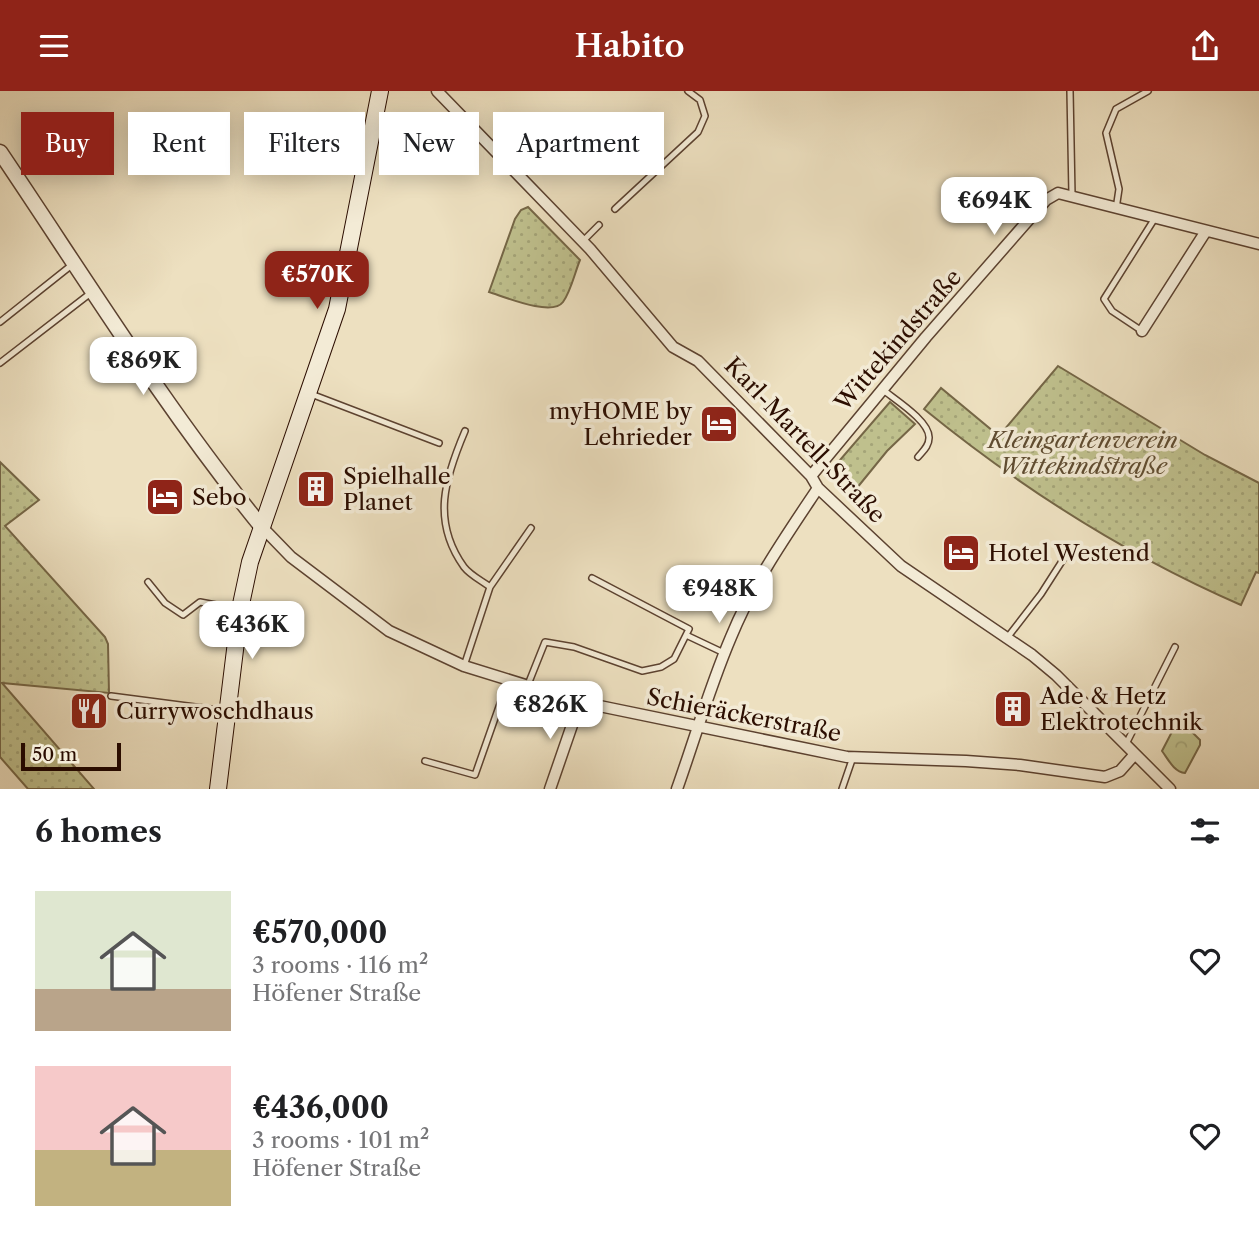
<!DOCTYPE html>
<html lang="en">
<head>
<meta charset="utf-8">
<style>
  :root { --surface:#fff; --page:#f6f6f6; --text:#202124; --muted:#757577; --accent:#8f2418 }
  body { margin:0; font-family:"Libre Caslon Text",serif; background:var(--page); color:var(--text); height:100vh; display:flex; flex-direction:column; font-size:26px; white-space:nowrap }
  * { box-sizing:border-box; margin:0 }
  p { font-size:23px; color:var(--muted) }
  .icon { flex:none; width:38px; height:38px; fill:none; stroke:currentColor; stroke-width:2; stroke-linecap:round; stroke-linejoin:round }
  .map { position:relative; height:698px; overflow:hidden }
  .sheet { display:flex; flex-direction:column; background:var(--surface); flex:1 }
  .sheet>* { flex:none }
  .hud { position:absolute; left:21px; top:21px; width:700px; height:63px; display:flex; gap:14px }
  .scale { position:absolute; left:21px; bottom:18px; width:100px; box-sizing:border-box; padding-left:7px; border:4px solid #2b0d00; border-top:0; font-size:19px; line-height:24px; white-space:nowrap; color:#2b0d00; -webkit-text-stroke:5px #f3ebd6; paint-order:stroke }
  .price { position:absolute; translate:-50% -60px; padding:0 16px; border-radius:14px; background:#fff; color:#222; font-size:23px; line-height:46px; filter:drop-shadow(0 2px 4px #0008) }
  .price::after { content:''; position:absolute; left:50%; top:42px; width:21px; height:16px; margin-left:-10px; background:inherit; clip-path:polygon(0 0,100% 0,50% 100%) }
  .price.selected { background:var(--accent); color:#fff }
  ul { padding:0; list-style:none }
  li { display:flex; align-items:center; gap:21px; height:175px; padding:0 35px }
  li span { display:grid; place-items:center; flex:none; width:196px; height:140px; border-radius:0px; color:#555 }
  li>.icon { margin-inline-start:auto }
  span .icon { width:84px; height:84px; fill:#fffc; stroke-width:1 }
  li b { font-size:30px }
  h2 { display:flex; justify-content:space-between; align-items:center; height:84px; padding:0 35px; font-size:30px }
  .chip { padding:0 24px; border-radius:0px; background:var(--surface); box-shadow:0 4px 18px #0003; font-size:24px; line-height:63px }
  .chip.selected { background:var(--accent); color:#fff }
  header { display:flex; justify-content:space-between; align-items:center; height:91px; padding:0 35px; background:var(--accent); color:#fff; font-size:32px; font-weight:600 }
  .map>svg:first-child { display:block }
</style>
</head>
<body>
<header><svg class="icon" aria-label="menu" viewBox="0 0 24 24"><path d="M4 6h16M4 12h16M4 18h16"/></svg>Habito<svg class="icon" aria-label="share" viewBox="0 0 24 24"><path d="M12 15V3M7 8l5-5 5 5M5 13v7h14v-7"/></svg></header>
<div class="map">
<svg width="1259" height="698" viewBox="0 0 1259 698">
  <defs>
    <pattern id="grass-dots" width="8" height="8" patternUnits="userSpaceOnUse" patternTransform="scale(1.75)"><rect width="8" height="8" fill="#bfc08d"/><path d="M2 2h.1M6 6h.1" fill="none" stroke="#a4a478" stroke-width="1.8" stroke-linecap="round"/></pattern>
    <pattern id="park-crowns" width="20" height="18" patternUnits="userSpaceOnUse" patternTransform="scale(1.75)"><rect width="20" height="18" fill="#bfc08d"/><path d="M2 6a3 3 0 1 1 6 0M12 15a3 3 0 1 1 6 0" fill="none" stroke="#a4a478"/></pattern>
  </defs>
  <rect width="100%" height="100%" fill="#ede0c0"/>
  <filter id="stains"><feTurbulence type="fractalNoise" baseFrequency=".00286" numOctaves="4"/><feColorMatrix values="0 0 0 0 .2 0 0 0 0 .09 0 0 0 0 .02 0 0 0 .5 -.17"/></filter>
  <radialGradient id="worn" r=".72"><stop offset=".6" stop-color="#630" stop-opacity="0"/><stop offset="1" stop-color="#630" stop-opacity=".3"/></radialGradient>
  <path fill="url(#grass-dots)" stroke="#756646" stroke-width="2" d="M 528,116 L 580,169 C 575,181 571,200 563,211 C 552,226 505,206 489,201 L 515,128 L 521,119 Z
    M 1058,275 L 1205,364 L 1259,392 L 1259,482 L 1256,481 L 1241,514 C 1126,464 1021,397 924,318 L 941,297 L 999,345 Z
    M 890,311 L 915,333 L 887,360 L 852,403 L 827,384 Z
    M 0,371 L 39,409 L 5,435 L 105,546 L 108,553 L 109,602 L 2,592 L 94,698 L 28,698 L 0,666 Z"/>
  <path fill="url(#park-crowns)" stroke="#756646" stroke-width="2" d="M 1176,633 L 1191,640 L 1200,649 L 1200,654 L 1185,682 C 1174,681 1168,668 1162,660 Z"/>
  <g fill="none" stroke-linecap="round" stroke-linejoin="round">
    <defs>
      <path id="service" d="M 1070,0 L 1072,104
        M 615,118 L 698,41 L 705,25 L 700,9 L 688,0
        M 1116,118 L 1119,98 L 1106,42 L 1116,18 L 1148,0
        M 582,151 L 599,134
        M 0,231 L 73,173
        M 1142,240 L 1112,220 L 1104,208 L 1155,127
        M 0,272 L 92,201
        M 882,298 C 894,308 930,330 929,347 C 929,355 923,360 918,366
        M 311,303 L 439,352
        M 148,491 L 165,512 L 183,524 L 200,511 L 237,518
        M 490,496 L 531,437
        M 686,544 L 724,562
        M 1007,547 L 1041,503 L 1066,464
        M 464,575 L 490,496 C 482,490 470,484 464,476 C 431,430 445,387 465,340
        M 527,596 L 545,551 L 574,556 L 642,580 L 661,576 L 674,568 L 689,538 L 592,487
        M 111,605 L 226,620
        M 1126,653 L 1175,556
        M 425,670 L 475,684 L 508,590
        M 842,698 L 853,666"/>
      <path id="minor" d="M 437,0 L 590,158 L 673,256 L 698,270 L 811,385 L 818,397 L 901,475 L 1032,564 L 1056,584 L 1170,698
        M 1142,240 L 1206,140
        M 811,385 L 926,246 L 1046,109 L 1058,102 L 1259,153
        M 261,435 L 291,466 L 389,540 L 464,575 L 580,611 L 847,666 L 966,670 L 1020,674 L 1105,686 L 1120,680 L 1135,663
        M 550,698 L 580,611
        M 677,698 C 695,647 710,595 731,546 C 753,492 786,445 818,397"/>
      <path id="tertiary" d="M 0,61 C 85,187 165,317 261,435"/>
      <path id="secondary" d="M 218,698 L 240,518 L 250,471 L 337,218 L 380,0"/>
    </defs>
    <use href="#service" stroke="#5c4230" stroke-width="8"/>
    <use href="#minor" stroke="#5c4230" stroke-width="13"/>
    <use href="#tertiary" stroke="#5c4230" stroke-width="17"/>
    <use href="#secondary" stroke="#2b0d00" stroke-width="18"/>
    <use href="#service" stroke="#f3ebd6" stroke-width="5"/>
    <use href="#minor" stroke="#f3ebd6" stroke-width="10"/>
    <use href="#tertiary" stroke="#f3ebd6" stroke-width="14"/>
    <use href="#secondary" stroke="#f3ebd6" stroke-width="16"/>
  </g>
  <defs>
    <symbol id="hotel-square" viewBox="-11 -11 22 22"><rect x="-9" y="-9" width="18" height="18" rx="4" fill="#8f2418" stroke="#f3ebd6"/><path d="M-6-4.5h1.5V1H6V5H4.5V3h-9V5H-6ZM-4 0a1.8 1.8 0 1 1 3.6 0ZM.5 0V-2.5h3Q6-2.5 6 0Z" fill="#fff"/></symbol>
    <symbol id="building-square" viewBox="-11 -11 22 22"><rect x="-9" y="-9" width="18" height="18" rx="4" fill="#8f2418" stroke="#f3ebd6"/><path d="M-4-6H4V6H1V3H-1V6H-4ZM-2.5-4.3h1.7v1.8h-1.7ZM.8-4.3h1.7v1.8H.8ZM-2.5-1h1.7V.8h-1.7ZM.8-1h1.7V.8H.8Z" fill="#fff"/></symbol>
    <symbol id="restaurant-square" viewBox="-11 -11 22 22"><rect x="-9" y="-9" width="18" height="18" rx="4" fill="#8f2418" stroke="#f3ebd6"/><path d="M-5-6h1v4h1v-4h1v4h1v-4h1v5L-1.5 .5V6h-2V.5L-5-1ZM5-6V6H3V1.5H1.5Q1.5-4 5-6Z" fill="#fff"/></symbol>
  </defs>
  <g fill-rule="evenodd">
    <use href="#hotel-square" x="697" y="311" width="44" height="44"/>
    <use href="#building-square" x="294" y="376" width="44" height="44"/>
    <use href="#hotel-square" x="143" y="384" width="44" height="44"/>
    <use href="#hotel-square" x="939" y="440" width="44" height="44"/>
    <use href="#building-square" x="991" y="596" width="44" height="44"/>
    <use href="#restaurant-square" x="67" y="598" width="44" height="44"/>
  </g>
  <g text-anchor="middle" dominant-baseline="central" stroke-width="7" stroke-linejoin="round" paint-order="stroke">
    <g font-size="23" fill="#2b0d00" stroke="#f3ebd6">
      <text transform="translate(898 249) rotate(-49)">Wittekindstraße</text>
      <text transform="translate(805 349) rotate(46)">Karl-Martell-Straße</text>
      <text transform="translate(744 624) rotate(11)">Schieräckerstraße</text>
    </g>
    <g font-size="23" fill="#2b0d00" stroke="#f3ebd6" text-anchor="start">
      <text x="692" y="320" text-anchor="end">myHOME by<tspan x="692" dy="26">Lehrieder</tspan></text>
      <text x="343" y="385">Spielhalle<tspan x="343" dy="26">Planet</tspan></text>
      <text x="192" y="406">Sebo</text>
      <text x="988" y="462">Hotel Westend</text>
      <text x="1040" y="605">Ade &amp; Hetz<tspan x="1040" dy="26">Elektrotechnik</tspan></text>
      <text x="116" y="620">Currywoschdhaus</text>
    </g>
    <g font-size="23" font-style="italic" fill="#5f4c31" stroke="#f3ebd6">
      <text x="1083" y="349">Kleingartenverein<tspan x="1083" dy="26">Wittekindstraße</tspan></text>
    </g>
  </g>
  <rect width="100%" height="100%" filter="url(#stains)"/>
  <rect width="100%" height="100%" fill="url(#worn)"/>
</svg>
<div class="scale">50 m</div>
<b class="price" style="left:994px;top:146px">€694K</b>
<b class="price selected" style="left:317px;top:220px">€570K</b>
<b class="price" style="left:143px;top:306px">€869K</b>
<b class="price" style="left:719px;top:534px">€948K</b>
<b class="price" style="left:252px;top:570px">€436K</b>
<b class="price" style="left:550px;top:650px">€826K</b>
<div class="hud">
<a class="chip selected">Buy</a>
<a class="chip">Rent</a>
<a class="chip">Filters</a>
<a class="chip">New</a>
<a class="chip">Apartment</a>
</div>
</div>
<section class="sheet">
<h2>6 homes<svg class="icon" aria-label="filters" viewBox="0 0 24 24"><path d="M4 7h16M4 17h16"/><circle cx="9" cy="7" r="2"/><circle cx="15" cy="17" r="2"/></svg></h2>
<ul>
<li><span style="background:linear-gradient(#dfe7d0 70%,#b9a48a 0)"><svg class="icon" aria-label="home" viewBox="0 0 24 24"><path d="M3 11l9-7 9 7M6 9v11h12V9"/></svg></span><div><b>€570,000</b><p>3 rooms · 116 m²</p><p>Höfener Straße</p></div><svg class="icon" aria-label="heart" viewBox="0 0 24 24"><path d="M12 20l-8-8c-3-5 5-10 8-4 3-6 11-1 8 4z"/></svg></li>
<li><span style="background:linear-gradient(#f6c9c9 60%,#c2b280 0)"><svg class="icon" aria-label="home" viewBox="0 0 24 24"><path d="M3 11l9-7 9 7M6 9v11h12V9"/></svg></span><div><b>€436,000</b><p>3 rooms · 101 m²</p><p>Höfener Straße</p></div><svg class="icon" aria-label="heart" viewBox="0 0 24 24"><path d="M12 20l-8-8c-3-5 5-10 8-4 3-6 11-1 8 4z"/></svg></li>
</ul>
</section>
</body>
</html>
